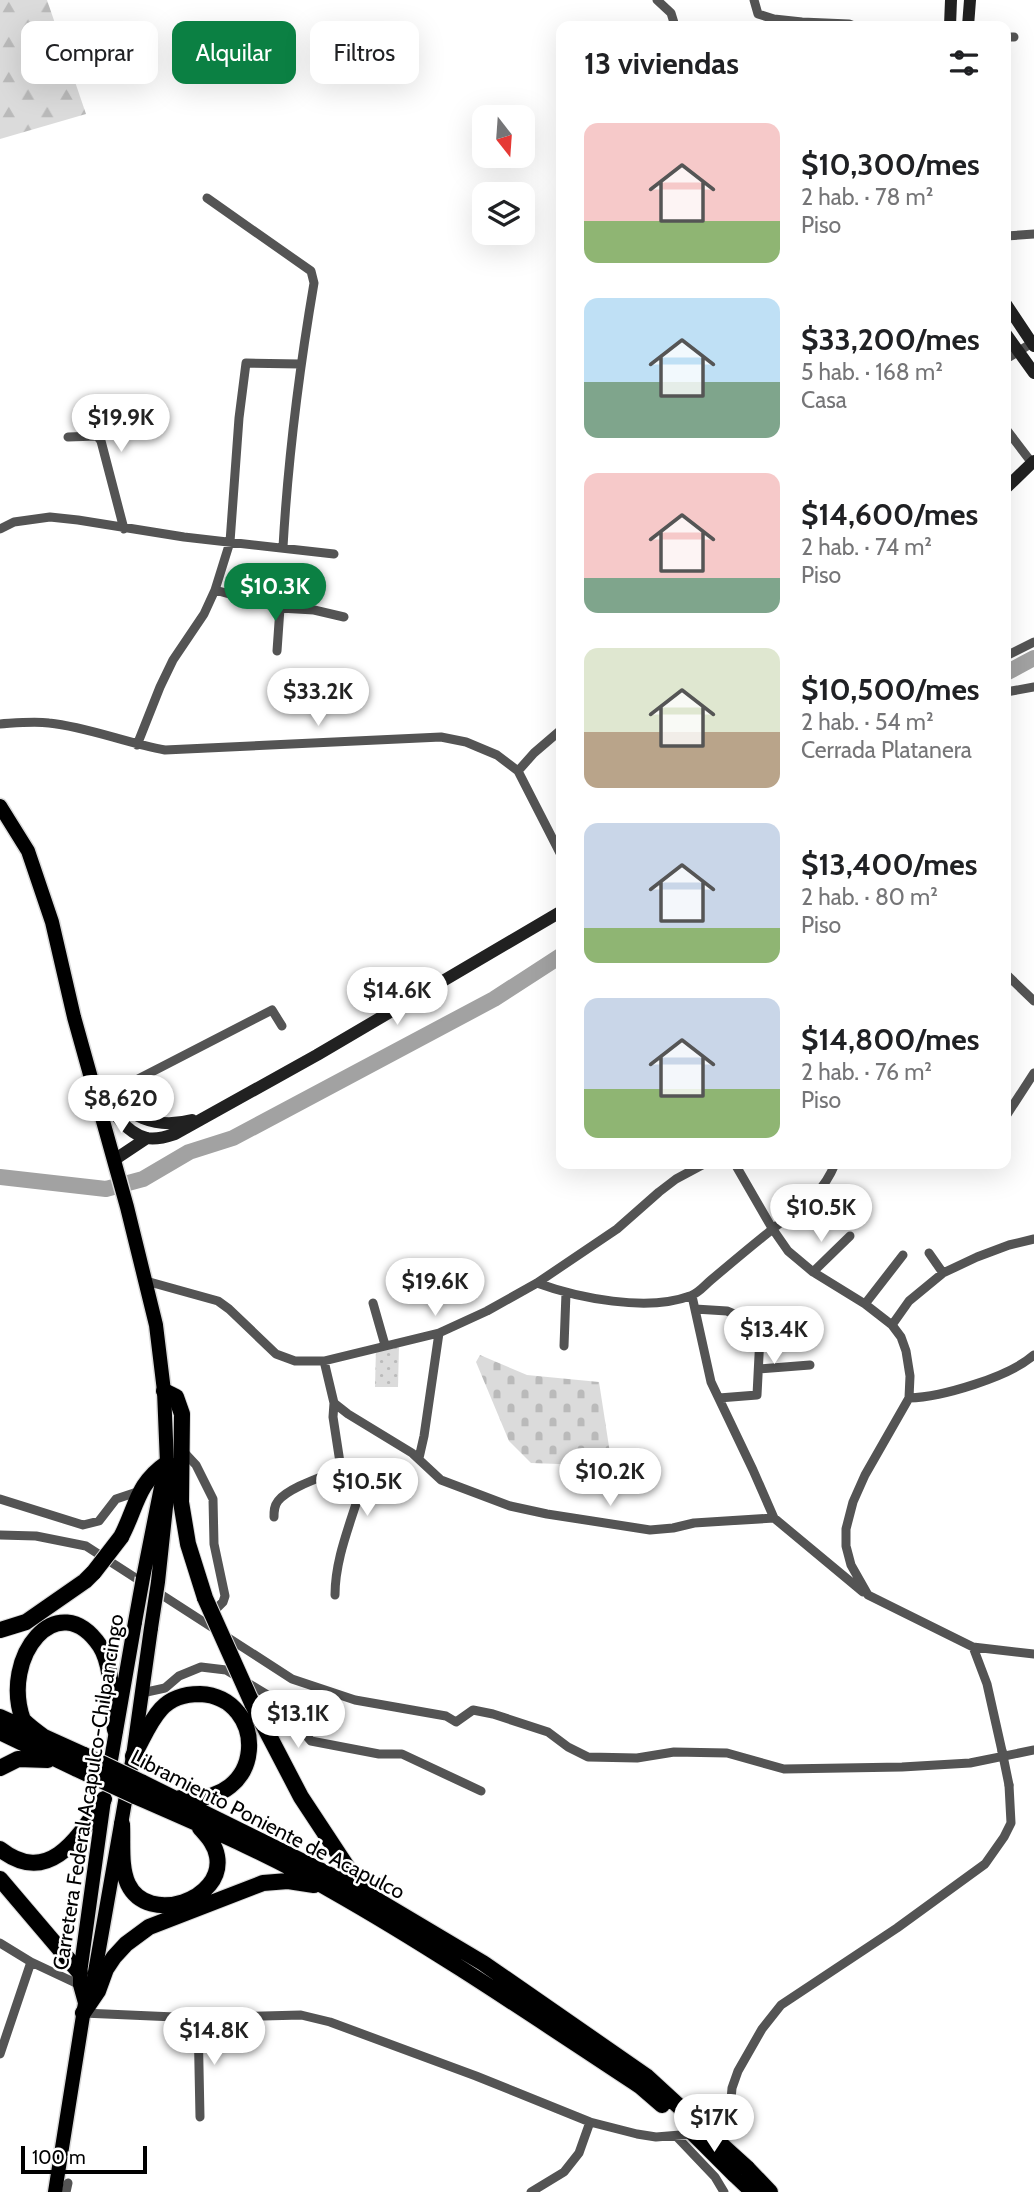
<!DOCTYPE html>
<html lang="es">
<head>
<meta charset="utf-8">
<style>
  :root { --surface:#fff; --page:#f6f6f6; --text:#202124; --muted:#757577; --accent:#0b8043 }
  body { margin:0; font-family:Cabin,sans-serif; background:var(--page); color:var(--text); height:100vh; display:flex; flex-direction:column; font-size:26px; white-space:nowrap }
  * { box-sizing:border-box; margin:0 }
  p { font-size:23px; color:var(--muted) }
  .icon { flex:none; width:38px; height:38px; fill:none; stroke:currentColor; stroke-width:2; stroke-linecap:round; stroke-linejoin:round }
  .map { position:relative; flex:1; overflow:hidden }
  .panel { position:absolute; left:556px; top:21px; width:455px; height:1148px; display:flex; flex-direction:column; background:var(--surface); border-radius:14px; box-shadow:0 7px 28px #0002 }
  .panel>* { flex:none }
  .banner { position:absolute; left:21px; top:21px; width:430px; height:63px; display:flex; gap:14px }
  .needle { width:46px; rotate:163deg }
  .fabs { position:absolute; left:472px; top:105px; display:grid; gap:14px }
  .fabs a { display:grid; place-items:center; width:63px; height:63px; border-radius:14px; background:var(--surface); box-shadow:0 7px 28px #0002; font-size:35px }
  .scale { position:absolute; left:21px; bottom:18px; width:126px; box-sizing:border-box; padding-left:7px; border:4px solid #000; border-top:0; font-size:19px; line-height:24px; white-space:nowrap; color:#000; -webkit-text-stroke:5px #fff; paint-order:stroke }
  .price { position:absolute; translate:-50% -60px; padding:0 16px; border-radius:24px; background:#fff; color:#222; font-size:23px; line-height:46px; filter:drop-shadow(0 2px 4px #0008) }
  .price::after { content:''; position:absolute; left:50%; top:42px; width:21px; height:16px; margin-left:-10px; background:inherit; clip-path:polygon(0 0,100% 0,50% 100%) }
  .price.active { background:var(--accent); color:#fff }
  ul { padding:0; list-style:none }
  li { display:flex; align-items:center; gap:21px; height:175px; padding:0 28px }
  li span { display:grid; place-items:center; flex:none; width:196px; height:140px; border-radius:14px; color:#555 }
  li>.icon { margin-inline-start:auto }
  span .icon { width:84px; height:84px; fill:#fffc; stroke-width:1 }
  li b { font-size:30px }
  h2 { display:flex; justify-content:space-between; align-items:center; height:84px; padding:0 28px; font-size:30px }
  .chip { padding:0 24px; border-radius:14px; background:var(--surface); box-shadow:0 7px 28px #0002; font-size:24px; line-height:63px }
  .chip.active { background:var(--accent); color:#fff }
  .map>svg:first-child { display:block }
</style>
</head>
<body>
<div class="map">
<svg width="1034" height="2192" viewBox="0 0 1034 2192">
  <defs>
    <pattern id="forest-firs" width="22" height="20" patternUnits="userSpaceOnUse" patternTransform="scale(1.75)"><rect width="22" height="20" fill="#dbdbdb"/><path d="M5 1l3.5 6h-7zM16 11l3.5 6h-7z" fill="#bababa"/></pattern>
    <pattern id="cemetery-stones" width="16" height="16" patternUnits="userSpaceOnUse" patternTransform="scale(1.75)"><rect width="16" height="16" fill="#dbdbdb"/><path d="M2 7V4a2 2 0 0 1 4 0v3zM10 15v-3a2 2 0 0 1 4 0v3z" fill="#bababa"/></pattern>
    <pattern id="park-dots" width="8" height="8" patternUnits="userSpaceOnUse" patternTransform="scale(1.75)"><rect width="8" height="8" fill="#dbdbdb"/><path d="M2 2h.1M6 6h.1" fill="none" stroke="#bababa" stroke-width="1.8" stroke-linecap="round"/></pattern>
  </defs>
  <rect width="100%" height="100%" fill="#fff"/>
  <path fill="url(#forest-firs)" d="M 0,0 L 47,0 L 86,114 L 0,139 Z"/>
  <path fill="url(#cemetery-stones)" d="M 480,1355 L 527,1375 L 599,1382 L 612,1466 L 531,1463 L 509,1441 L 476,1362 Z"/>
  <path fill="url(#park-dots)" d="M 399,1345 L 398,1387 L 375,1387 L 376,1348 Z"/>
  <g fill="none" stroke-linecap="round" stroke-linejoin="round">
    <path stroke="#a2a2a2" stroke-width="16" d="M 1006,673 L 1034,658
      M 0,1177 L 106,1189 L 143,1179 L 189,1152 L 233,1138 L 494,999 L 562,955"/>
    <defs>
      <path id="primary" d="M 0,806 L 28,851 L 52,922 L 74,1017 L 127,1207 L 156,1325 L 164,1391 L 168,1488 L 158,1582
        M 143,1578 L 162,1482
        M 108,1777 L 135,1622
        M 85,2003 L 80,1985 L 80,1973 L 104,1800
        M 55,2192 L 85,2003 L 92,1989 L 133,1756 L 151,1628"/>
      <path id="highway" d="M 164,1391 L 176,1397 L 182,1414 L 181,1502 L 188,1544 L 205,1598
        M 121,1537 C 137,1507 136,1484 167,1463
        M 0,1630 L 26,1622 L 85,1581 L 94,1572
        M 252,1703 L 301,1797 L 361,1888
        M 0,1717 L 84,1755
        M 0,1732 L 77,1769
        M 44,1737 C 37,1732 29,1726 23,1720 C 0,1657 58,1584 100,1646 C 113,1666 112,1707 115,1730
        M 133,1756 C 142,1741 149,1722 161,1709 C 171,1698 186,1694 200,1694 C 268,1697 269,1807 180,1798
        M 0,1768 L 18,1759 L 48,1760
        M 141,1782 L 362,1891 L 483,1963 L 646,2076 L 695,2121
        M 135,1796 C 201,1825 268,1853 331,1890 C 437,1950 538,2019 640,2086 L 662,2105
        M 122,1824 C 123,1843 120,1867 128,1884 C 148,1926 225,1900 217,1856 C 215,1844 207,1836 200,1828
        M 0,1849 C 50,1888 80,1835 104,1799
        M 0,1879 L 80,1973
        M 83,2013 L 98,1991 L 106,1969 L 114,1957 L 126,1944 L 149,1927 L 263,1883 L 288,1881 L 314,1885
        M 747,2168 L 770,2192
        M 734,2174 L 753,2192"/>
    </defs>
    <use href="#primary" stroke="#dbdbdb" stroke-width="17"/>
    <use href="#highway" stroke="#dbdbdb" stroke-width="18"/>
    <path stroke="#545454" stroke-width="9" d="M 657,0 L 671,13 L 675,26
      M 754,0 L 758,14 L 774,19 L 802,22 L 849,24 L 854,26
      M 1006,37 L 1014,37
      M 207,198 L 311,271 L 314,283 C 299,371 288,459 283,547
      M 1006,236 L 1034,234
      M 1006,359 L 1032,343
      M 1006,429 L 1032,463
      M 68,437 L 97,436 L 101,441 L 124,529
      M 0,529 L 14,522 L 50,517 L 78,520 L 184,537 L 334,554
      M 215,590 L 280,608 L 314,610 L 344,617
      M 277,651 L 280,608
      M 1006,656 L 1034,642
      M 1006,692 L 1034,687
      M 0,724 C 16,723 33,721 49,723 C 88,727 126,743 165,750 L 441,737 L 466,742 L 497,755 L 518,771 L 562,857
      M 137,745 L 160,687 L 173,660 L 204,614 L 215,590 L 230,542 L 239,418 L 246,363 L 300,364
      M 518,771 L 534,753 L 562,729
      M 1006,974 L 1034,1001
      M 109,1094 L 272,1010 L 282,1026
      M 1006,1116 L 1034,1073
      M 735,1164 L 772,1228 L 788,1251 L 813,1272 L 865,1304 L 892,1325 L 901,1337 L 906,1351 L 910,1376 L 909,1398 L 865,1475 L 853,1502 L 846,1529 L 846,1546 L 851,1565 L 868,1595 L 973,1647 L 1034,1654
      M 929,1253 L 943,1273
      M 813,1272 L 850,1236
      M 146,1281 L 218,1301 L 229,1309 L 276,1354 L 295,1361 L 324,1361 L 439,1333 L 487,1311 L 537,1283 L 617,1229 L 659,1192 L 676,1179 L 704,1164
      M 537,1283 C 578,1298 647,1312 690,1296 C 698,1294 705,1285 711,1280 C 730,1264 749,1248 769,1232 C 797,1208 820,1200 835,1164
      M 692,1296 L 711,1382 L 753,1470 L 774,1518
      M 373,1303 L 385,1345
      M 865,1304 L 903,1255
      M 695,1309 L 727,1311 L 748,1320 L 780,1322 L 804,1315
      M 892,1325 L 909,1301 L 943,1273 L 977,1257 L 1009,1245 L 1034,1239
      M 564,1346 L 566,1293
      M 324,1361 L 334,1403 L 333,1417 L 341,1469
      M 759,1369 L 810,1365
      M 719,1398 L 757,1395 L 760,1336
      M 909,1398 C 942,1397 1009,1377 1034,1355
      M 334,1403 L 348,1414 L 412,1453 L 441,1480 L 510,1506 L 547,1514 L 650,1530 L 673,1528 L 694,1523 L 774,1518 L 863,1592
      M 182,1450 L 196,1465 L 213,1499 L 214,1544 L 225,1596 L 223,1602 L 210,1615
      M 419,1458 L 424,1436 L 439,1333
      M 0,1499 L 83,1525 L 99,1521 L 116,1499 L 140,1491
      M 274,1517 C 274,1511 274,1506 278,1501 C 289,1487 325,1476 341,1469 L 355,1475 L 361,1481 L 360,1491 C 350,1525 335,1559 335,1595
      M 0,1535 L 36,1536 L 86,1546 L 292,1679 L 355,1700 L 446,1716 L 456,1722 L 473,1710 L 493,1714 L 548,1732 L 568,1747 L 588,1757 L 637,1758 L 674,1752 L 727,1753 L 784,1769 L 902,1767 L 970,1763 L 1034,1750
      M 973,1647 L 987,1684 L 1002,1751
      M 142,1693 L 165,1688 L 179,1676 L 201,1667 L 226,1670 L 276,1700 L 311,1741 L 379,1754 L 402,1754 L 481,1791
      M 0,1943 L 31,1962 L 80,1985
      M 83,2013 L 198,2018 L 301,2015 L 330,2022 L 476,2076 L 590,2122 L 637,2134 L 656,2137 L 717,2132 L 726,2124 L 730,2112 L 732,2088 L 738,2071 L 762,2029 L 781,2005 L 897,1928 L 985,1864 L 1004,1837 L 1011,1823 L 1009,1785
      M 198,2018 L 200,2117
      M 0,2054 L 31,1962
      M 676,2136 L 715,2177 L 724,2192
      M 66,2192 L 68,2183
      M 531,2192 L 564,2172 L 579,2153 L 590,2122"/>
    <path stroke="#212121" stroke-width="12" d="M 950,26 L 951,0
      M 968,26 L 970,0
      M 1006,304 L 1034,346
      M 1006,334 L 1034,373
      M 1006,488 L 1034,461
      M 97,1086 C 108,1105 124,1133 147,1138 C 156,1140 166,1137 175,1134 L 317,1055 L 562,911
      M 103,1088 C 129,1116 154,1130 192,1120
      M 114,1160 L 147,1138"/>
    <use href="#primary" stroke="#000" stroke-width="14"/>
    <use href="#highway" stroke="#000" stroke-width="16"/>
    <defs>
      <path id="primary-bridge" d="M 135,1622 L 143,1578
        M 151,1628 L 158,1582"/>
      <path id="highway-bridge" d="M 94,1572 L 121,1537
        M 205,1598 L 252,1703
        M 84,1755 L 141,1782
        M 77,1769 L 135,1796
        M 695,2121 L 747,2168
        M 693,2133 L 734,2174"/>
    </defs>
    <use href="#primary-bridge" stroke="#dbdbdb" stroke-width="17" stroke-linecap="butt"/>
    <use href="#highway-bridge" stroke="#dbdbdb" stroke-width="18" stroke-linecap="butt"/>
    <path stroke="#545454" stroke-width="9" d="M 1002,1751 L 1009,1785"/>
    <use href="#primary-bridge" stroke="#000" stroke-width="14"/>
    <use href="#highway-bridge" stroke="#000" stroke-width="16"/>
  </g>
  <g text-anchor="middle" dominant-baseline="central" stroke-width="5" stroke-linejoin="round" paint-order="stroke">
    <g font-size="21" fill="#000" stroke="#fff">
      <text transform="translate(88 1792) rotate(-81)">Carretera Federal Acapulco-Chilpancingo</text>
      <text transform="translate(268 1824) rotate(27)">Libramiento Poniente de Acapulco</text>
    </g>
  </g>
</svg>
<div class="fabs">
<a><svg class="needle" viewBox="-14 -14 28 28"><path d="M0-13l5 13h-10z" fill="#e53935"/><path d="M0 13l5-13h-10z" fill="#757577"/></svg></a>
<a><svg class="icon" aria-label="layers" viewBox="0 0 24 24"><path d="M12 4l9 5-9 5-9-5zM3 14l9 5 9-5"/></svg></a>
</div>
<div class="scale">100 m</div>
<b class="price" style="left:121px;top:454px">$19.9K</b>
<b class="price active" style="left:275px;top:623px">$10.3K</b>
<b class="price" style="left:318px;top:728px">$33.2K</b>
<b class="price" style="left:397px;top:1027px">$14.6K</b>
<b class="price" style="left:121px;top:1135px">$8,620</b>
<b class="price" style="left:821px;top:1244px">$10.5K</b>
<b class="price" style="left:435px;top:1318px">$19.6K</b>
<b class="price" style="left:774px;top:1366px">$13.4K</b>
<b class="price" style="left:610px;top:1508px">$10.2K</b>
<b class="price" style="left:367px;top:1518px">$10.5K</b>
<b class="price" style="left:298px;top:1750px">$13.1K</b>
<b class="price" style="left:214px;top:2067px">$14.8K</b>
<b class="price" style="left:714px;top:2154px">$17K</b>
<div class="banner">
<a class="chip">Comprar</a>
<a class="chip active">Alquilar</a>
<a class="chip">Filtros</a>
</div>
<section class="panel">
<h2>13 viviendas<svg class="icon" aria-label="filters" viewBox="0 0 24 24"><path d="M4 7h16M4 17h16"/><circle cx="9" cy="7" r="2"/><circle cx="15" cy="17" r="2"/></svg></h2>
<ul>
<li><span style="background:linear-gradient(#f6c9c9 70%,#8fb573 0)"><svg class="icon" aria-label="home" viewBox="0 0 24 24"><path d="M3 11l9-7 9 7M6 9v11h12V9"/></svg></span><div><b>$10,300/mes</b><p>2 hab. · 78 m²</p><p>Piso</p></div></li>
<li><span style="background:linear-gradient(#bfe0f5 60%,#7fa58c 0)"><svg class="icon" aria-label="home" viewBox="0 0 24 24"><path d="M3 11l9-7 9 7M6 9v11h12V9"/></svg></span><div><b>$33,200/mes</b><p>5 hab. · 168 m²</p><p>Casa</p></div></li>
<li><span style="background:linear-gradient(#f6c9c9 75%,#7fa58c 0)"><svg class="icon" aria-label="home" viewBox="0 0 24 24"><path d="M3 11l9-7 9 7M6 9v11h12V9"/></svg></span><div><b>$14,600/mes</b><p>2 hab. · 74 m²</p><p>Piso</p></div></li>
<li><span style="background:linear-gradient(#dfe7d0 60%,#b9a48a 0)"><svg class="icon" aria-label="home" viewBox="0 0 24 24"><path d="M3 11l9-7 9 7M6 9v11h12V9"/></svg></span><div><b>$10,500/mes</b><p>2 hab. · 54 m²</p><p>Cerrada Platanera</p></div></li>
<li><span style="background:linear-gradient(#c9d6e8 75%,#8fb573 0)"><svg class="icon" aria-label="home" viewBox="0 0 24 24"><path d="M3 11l9-7 9 7M6 9v11h12V9"/></svg></span><div><b>$13,400/mes</b><p>2 hab. · 80 m²</p><p>Piso</p></div></li>
<li><span style="background:linear-gradient(#c9d6e8 65%,#8fb573 0)"><svg class="icon" aria-label="home" viewBox="0 0 24 24"><path d="M3 11l9-7 9 7M6 9v11h12V9"/></svg></span><div><b>$14,800/mes</b><p>2 hab. · 76 m²</p><p>Piso</p></div></li>
</ul>
</section>
</div>
</body>
</html>
